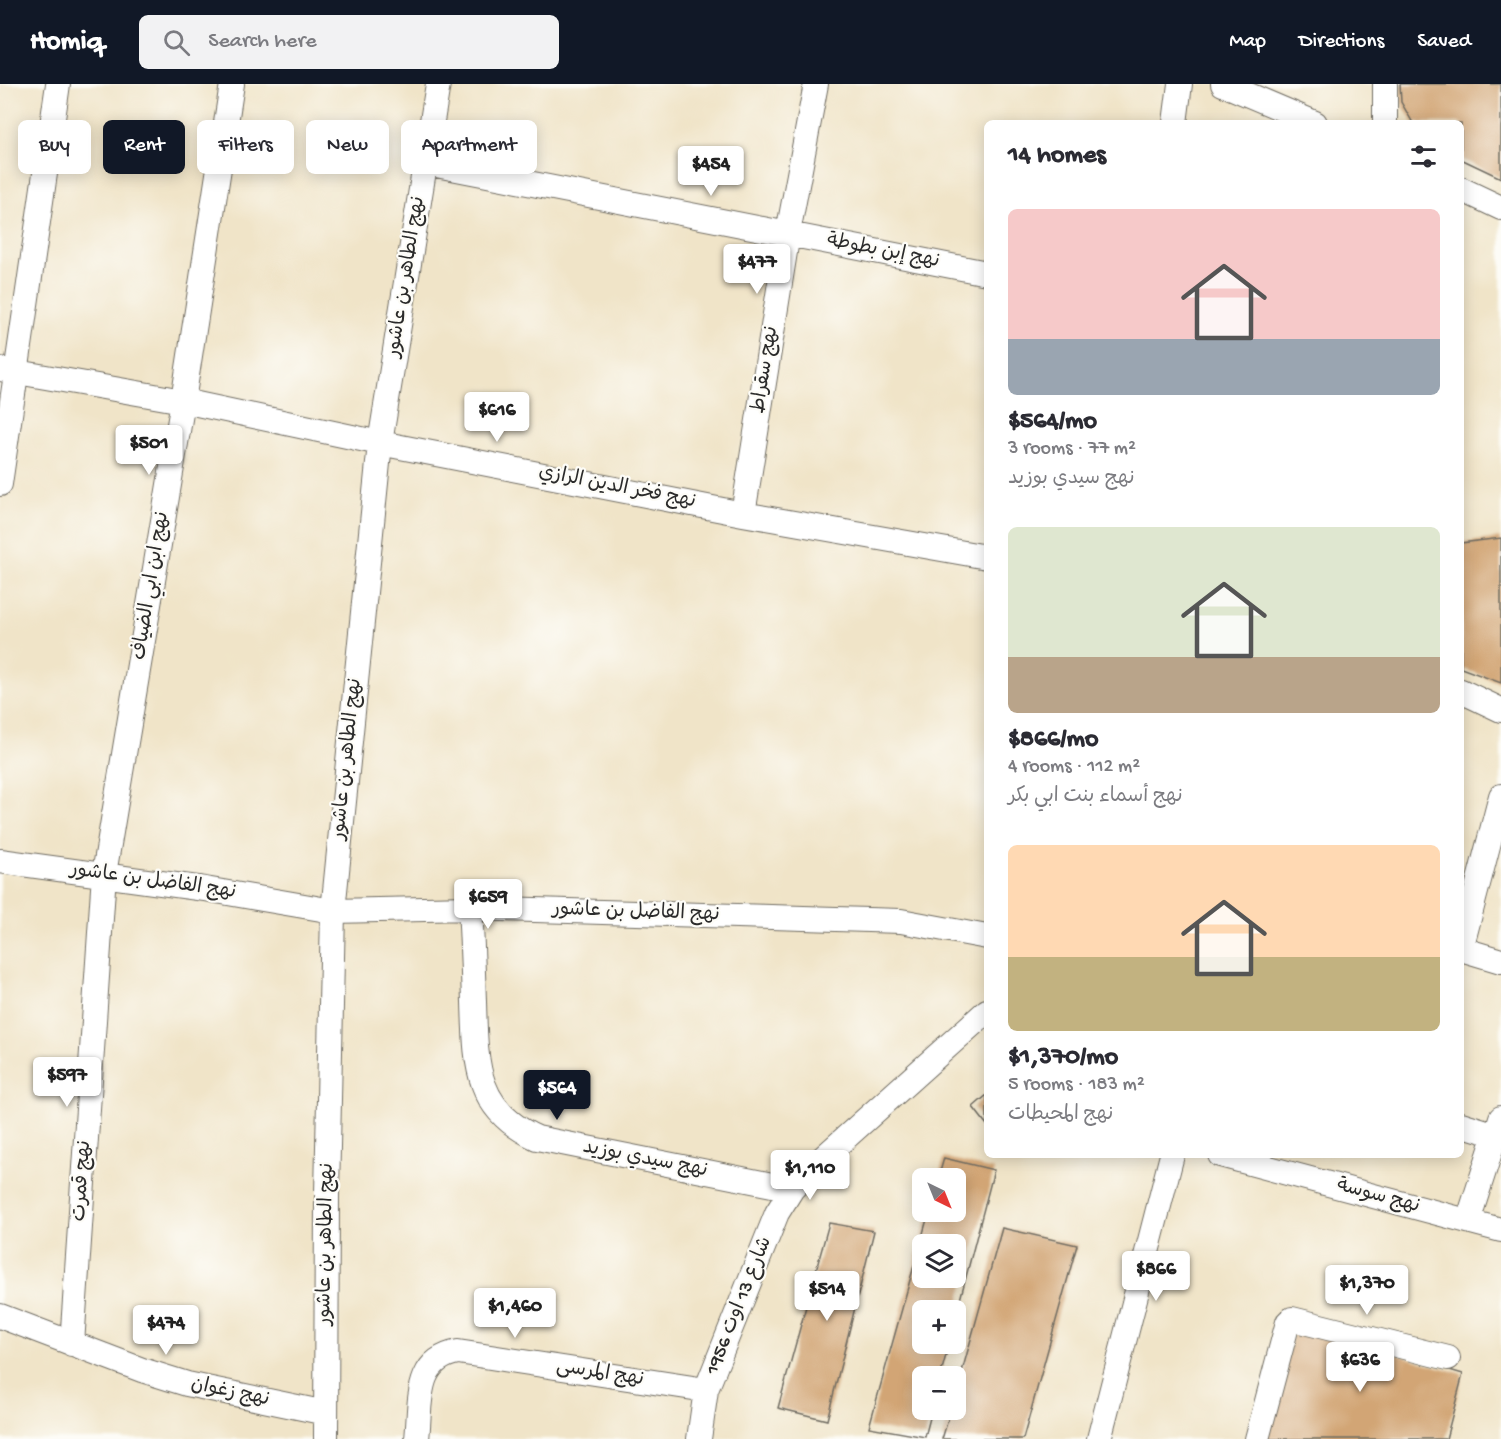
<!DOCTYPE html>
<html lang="en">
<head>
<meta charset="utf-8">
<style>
  :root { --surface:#fff; --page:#f2f2f3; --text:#2b2b33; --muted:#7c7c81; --accent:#111827 }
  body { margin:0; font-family:"Gochi Hand","Playpen Sans Arabic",sans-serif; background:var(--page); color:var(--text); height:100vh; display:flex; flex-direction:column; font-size:22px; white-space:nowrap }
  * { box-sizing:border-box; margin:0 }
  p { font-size:20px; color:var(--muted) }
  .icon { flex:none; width:33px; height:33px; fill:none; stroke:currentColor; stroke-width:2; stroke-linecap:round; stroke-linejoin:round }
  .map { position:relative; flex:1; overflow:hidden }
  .sheet { position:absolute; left:984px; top:36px; width:480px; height:1038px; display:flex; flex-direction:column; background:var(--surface); border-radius:9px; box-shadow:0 3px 15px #0003 }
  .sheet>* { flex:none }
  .banner { position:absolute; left:18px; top:36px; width:570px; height:54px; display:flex; gap:12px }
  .needle { width:39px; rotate:137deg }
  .fabs { position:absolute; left:912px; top:1084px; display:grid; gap:12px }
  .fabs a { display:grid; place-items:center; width:54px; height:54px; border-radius:9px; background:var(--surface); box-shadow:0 3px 15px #0003; font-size:30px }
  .price { position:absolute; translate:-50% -51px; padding:0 14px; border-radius:6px; background:#fff; color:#222; font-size:20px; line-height:39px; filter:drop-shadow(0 2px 3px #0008) }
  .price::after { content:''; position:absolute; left:50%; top:36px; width:18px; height:14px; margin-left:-9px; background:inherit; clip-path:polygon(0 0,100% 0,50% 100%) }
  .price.on { background:var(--accent); color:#fff }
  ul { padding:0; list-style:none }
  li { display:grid; align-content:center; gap:12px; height:318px; padding:0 24px }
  li span { display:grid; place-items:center; height:186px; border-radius:9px; color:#555 }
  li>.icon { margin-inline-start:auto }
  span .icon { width:108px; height:108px; fill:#fffc; stroke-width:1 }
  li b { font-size:26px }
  h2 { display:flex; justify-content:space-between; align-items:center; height:72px; padding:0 24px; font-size:26px }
  .pill { padding:0 21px; border-radius:9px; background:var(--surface); box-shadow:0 3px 15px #0003; font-size:21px; line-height:54px }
  .pill.on { background:var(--accent); color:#fff }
  header { display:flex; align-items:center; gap:36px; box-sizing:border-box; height:84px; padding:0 30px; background:var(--accent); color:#fff }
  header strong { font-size:28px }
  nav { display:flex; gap:33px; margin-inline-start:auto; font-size:21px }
  .search { width:420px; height:54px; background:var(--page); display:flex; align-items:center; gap:15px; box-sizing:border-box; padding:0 21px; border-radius:9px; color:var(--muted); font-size:22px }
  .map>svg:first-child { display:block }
</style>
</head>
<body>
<header>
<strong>Homiq</strong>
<div class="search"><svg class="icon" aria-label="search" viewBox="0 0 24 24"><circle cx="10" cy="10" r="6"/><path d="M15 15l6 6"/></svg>Search here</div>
<nav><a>Map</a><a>Directions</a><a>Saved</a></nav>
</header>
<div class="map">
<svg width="1501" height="1355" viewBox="0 0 1501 1355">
  <rect width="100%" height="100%" fill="#fdfcf7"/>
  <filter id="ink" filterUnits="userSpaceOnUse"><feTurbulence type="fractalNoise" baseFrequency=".0167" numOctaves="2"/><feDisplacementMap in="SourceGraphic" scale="12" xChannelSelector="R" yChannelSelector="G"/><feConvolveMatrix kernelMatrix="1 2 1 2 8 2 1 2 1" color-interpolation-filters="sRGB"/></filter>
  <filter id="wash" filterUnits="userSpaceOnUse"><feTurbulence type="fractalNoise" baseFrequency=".008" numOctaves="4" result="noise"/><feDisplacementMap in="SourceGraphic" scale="24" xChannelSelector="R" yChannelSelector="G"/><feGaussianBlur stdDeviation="1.35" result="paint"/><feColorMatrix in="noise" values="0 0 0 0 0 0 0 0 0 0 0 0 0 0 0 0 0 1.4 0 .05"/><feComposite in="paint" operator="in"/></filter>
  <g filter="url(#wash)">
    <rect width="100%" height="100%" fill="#f0e4c8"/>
    <g id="blocks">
      <path fill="#d2a574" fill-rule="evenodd" d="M 1400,0 L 1501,0 L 1501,94 L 1461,75 L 1461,39 L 1413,39 L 1401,18 Z
        M 1501,454 L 1501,599 L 1461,584 L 1461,459 Z
        M 987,1011 L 987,1041 L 973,1023 Z
        M 944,1074 L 994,1086 L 956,1231 L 956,1227 L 922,1227 L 922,1260 L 949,1260 L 940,1293 L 922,1293 L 922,1326 L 932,1326 L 925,1353 L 869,1343 L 929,1128 L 956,1128 L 956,1095 L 938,1095 ZM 922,1161 L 956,1161 L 956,1194 L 922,1194 Z
        M 829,1139 L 874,1147 L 827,1336 L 778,1324 Z
        M 1002,1144 L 1077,1161 L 1023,1355 L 942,1355 L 951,1326 L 956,1326 L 956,1309 Z
        M 1312,1245 L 1463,1290 L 1446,1355 L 1265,1355 L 1293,1249 Z"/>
    </g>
  </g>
  <g filter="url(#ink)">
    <use href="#blocks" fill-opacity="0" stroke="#706c62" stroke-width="1.5"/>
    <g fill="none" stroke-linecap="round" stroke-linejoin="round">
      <defs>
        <path id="minor" d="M 1223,0 L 1315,39
          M 1175,39 L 1180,0
          M 1385,39 L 1385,0
          M 426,79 L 987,189
          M 1461,105 L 1501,124
          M 0,285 L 183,317 L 380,359 L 743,430 L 987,473
          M 0,400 L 58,0
          M 743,430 L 788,149 L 816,0
          M 1461,607 L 1501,626
          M 0,777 L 205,805 L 333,827 L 470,824 L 901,837 L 987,853
          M 470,824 C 472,856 473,887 474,918 C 476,977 474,1026 537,1054 L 792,1105
          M 1461,865 L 1501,712
          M 1461,865 L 1501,877
          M 1461,1040 L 1496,1051
          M 1220,1071 L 1501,1146
          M 1468,1137 L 1501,1034
          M 0,1232 L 142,1286 L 187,1300 L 326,1329
          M 72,1260 L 104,790 L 183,317 L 232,0
          M 326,1355 L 327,1110 L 333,827 L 380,359 L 438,0
          M 417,1355 C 421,1319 414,1276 458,1268 L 706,1306
          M 699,1355 L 706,1306 L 777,1129 L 792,1105 L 814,1082 L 987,927
          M 1099,1355 L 1172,1071
          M 1257,1355 L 1288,1238 L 1292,1235 L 1448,1274"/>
      </defs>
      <use href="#minor" stroke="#706c62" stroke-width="26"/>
      <use href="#minor" stroke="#fff" stroke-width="24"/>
    </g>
  </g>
  <g text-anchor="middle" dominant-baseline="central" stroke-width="4.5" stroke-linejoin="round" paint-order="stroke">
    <g font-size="20" fill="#2b2b2b" stroke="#fdfcf7">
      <text transform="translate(883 168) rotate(11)">نهج إبن بطوطة</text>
      <text transform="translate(407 193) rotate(-81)">نهج الطاهر بن عاشور</text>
      <text transform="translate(766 286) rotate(-81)">نهج سقراط</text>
      <text transform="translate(617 404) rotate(11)">نهج فخر الدين الرازي</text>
      <text transform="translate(152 502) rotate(-81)">نهج ابن ابي الضياف</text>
      <text transform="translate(348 675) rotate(-84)">نهج الطاهر بن عاشور</text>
      <text transform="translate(153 798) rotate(8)">نهج الفاضل بن عاشور</text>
      <text transform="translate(636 829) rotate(2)">نهج الفاضل بن عاشور</text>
      <text transform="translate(645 1076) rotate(11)">نهج سيدي بوزيد</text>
      <text transform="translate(83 1097) rotate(-86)">نهج قمرت</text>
      <text transform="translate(1378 1113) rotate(15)">نهج سوسة</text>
      <text transform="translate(327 1160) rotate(-89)">نهج الطاهر بن عاشور</text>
      <text transform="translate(740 1222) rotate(-68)">شارع 13 اوت 1956</text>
      <text transform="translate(600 1290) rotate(9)">نهج المرسى</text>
      <text transform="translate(230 1309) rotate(12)">نهج زغوان</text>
    </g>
  </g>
</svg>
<div class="fabs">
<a><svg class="needle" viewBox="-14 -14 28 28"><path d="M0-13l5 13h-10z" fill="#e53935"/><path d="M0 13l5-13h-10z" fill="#7c7c81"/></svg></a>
<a><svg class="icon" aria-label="layers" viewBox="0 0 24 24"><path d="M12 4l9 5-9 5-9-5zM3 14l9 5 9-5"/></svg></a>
<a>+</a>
<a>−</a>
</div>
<b class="price" style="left:711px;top:113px">$454</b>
<b class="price" style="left:757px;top:211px">$477</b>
<b class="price" style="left:497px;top:359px">$616</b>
<b class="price" style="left:149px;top:392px">$501</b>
<b class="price" style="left:488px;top:846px">$659</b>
<b class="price" style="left:67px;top:1024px">$597</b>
<b class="price on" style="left:557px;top:1037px">$564</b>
<b class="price" style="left:810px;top:1117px">$1,110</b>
<b class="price" style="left:1156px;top:1218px">$866</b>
<b class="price" style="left:1367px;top:1232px">$1,370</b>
<b class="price" style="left:827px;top:1238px">$514</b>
<b class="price" style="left:515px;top:1255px">$1,460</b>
<b class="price" style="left:166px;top:1272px">$474</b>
<b class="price" style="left:1360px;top:1309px">$636</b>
<div class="banner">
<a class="pill">Buy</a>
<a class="pill on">Rent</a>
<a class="pill">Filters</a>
<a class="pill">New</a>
<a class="pill">Apartment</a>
</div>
<section class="sheet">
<h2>14 homes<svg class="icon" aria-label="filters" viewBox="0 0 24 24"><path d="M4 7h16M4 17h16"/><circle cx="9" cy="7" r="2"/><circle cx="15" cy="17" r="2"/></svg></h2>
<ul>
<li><span style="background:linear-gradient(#f6c9c9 70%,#9aa5b1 0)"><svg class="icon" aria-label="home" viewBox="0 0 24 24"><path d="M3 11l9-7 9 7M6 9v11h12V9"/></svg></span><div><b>$564/mo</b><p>3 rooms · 77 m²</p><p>نهج سيدي بوزيد</p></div></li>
<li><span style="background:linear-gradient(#dfe7d0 70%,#b9a48a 0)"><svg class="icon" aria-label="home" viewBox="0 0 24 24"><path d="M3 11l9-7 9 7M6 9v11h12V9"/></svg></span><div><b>$866/mo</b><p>4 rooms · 112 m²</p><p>نهج أسماء بنت ابي بكر</p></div></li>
<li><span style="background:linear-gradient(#ffd9b3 60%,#c2b280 0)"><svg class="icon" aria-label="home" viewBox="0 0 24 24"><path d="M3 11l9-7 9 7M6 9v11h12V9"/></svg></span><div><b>$1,370/mo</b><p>5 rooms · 183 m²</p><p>نهج المحيطات</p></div></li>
</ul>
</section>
</div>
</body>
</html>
